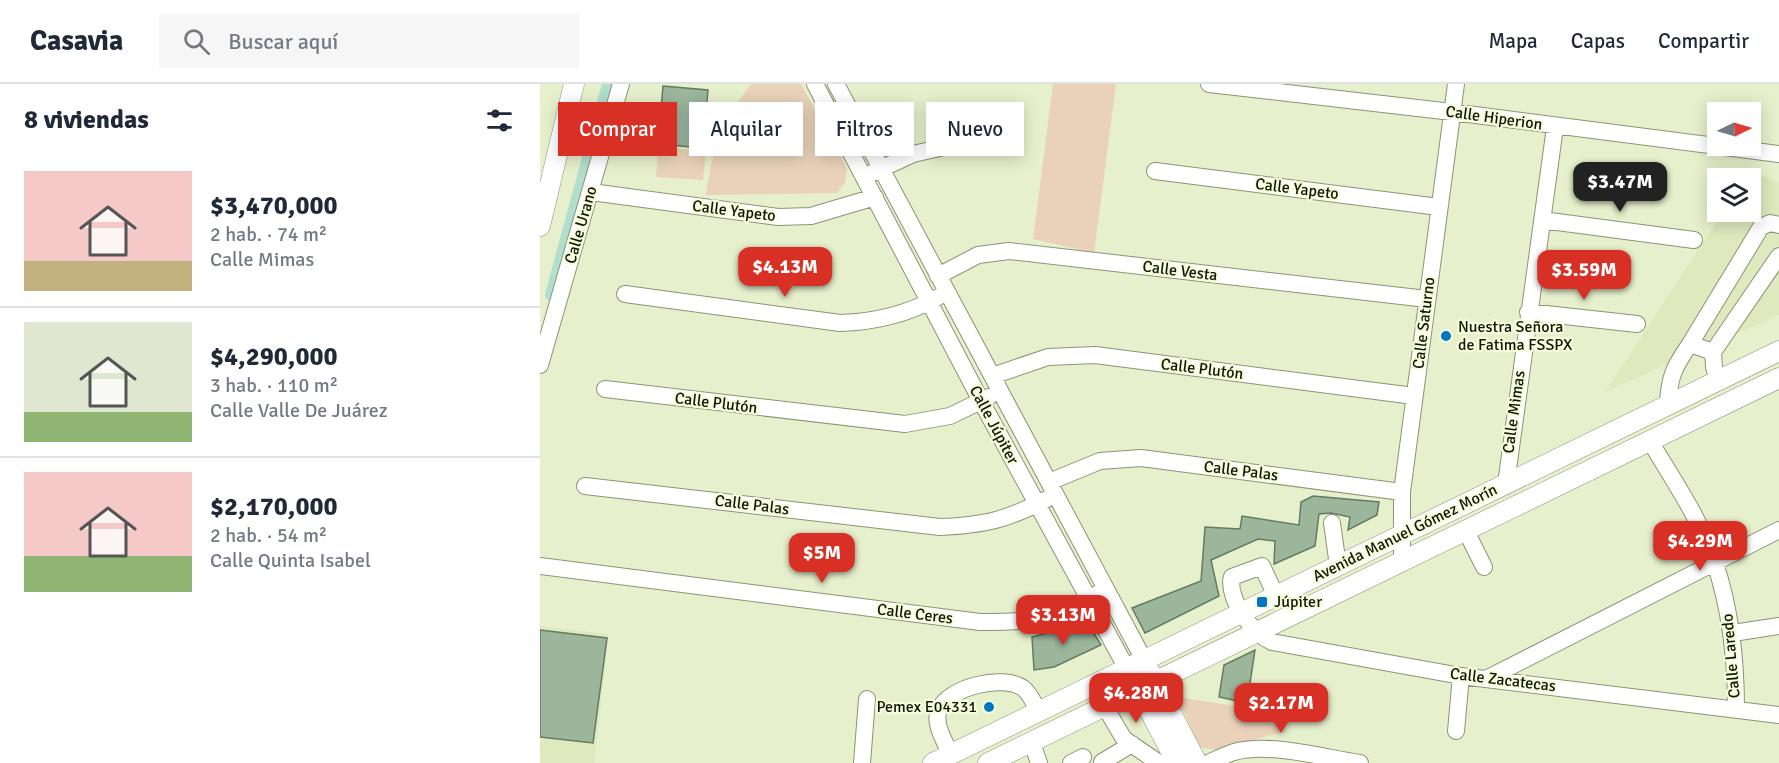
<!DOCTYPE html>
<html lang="es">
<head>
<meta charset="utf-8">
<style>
  :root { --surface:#fff; --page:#f6f6f7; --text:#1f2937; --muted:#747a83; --line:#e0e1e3; --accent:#d93025 }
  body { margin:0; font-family:Signika,sans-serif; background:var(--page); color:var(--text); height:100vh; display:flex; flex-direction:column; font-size:22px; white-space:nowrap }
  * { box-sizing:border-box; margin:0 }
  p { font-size:20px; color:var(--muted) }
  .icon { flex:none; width:33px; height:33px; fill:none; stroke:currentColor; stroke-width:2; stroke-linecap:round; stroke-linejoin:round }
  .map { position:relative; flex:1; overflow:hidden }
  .side { display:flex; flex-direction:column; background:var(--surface); width:540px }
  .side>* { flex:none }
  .banner { position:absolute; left:18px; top:18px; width:570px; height:54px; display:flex; gap:12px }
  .needle { width:39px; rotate:85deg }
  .controls { position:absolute; left:1167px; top:18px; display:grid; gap:12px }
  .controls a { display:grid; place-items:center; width:54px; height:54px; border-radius:0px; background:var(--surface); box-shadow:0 3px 15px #0003; font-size:30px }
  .price { position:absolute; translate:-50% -51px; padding:0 14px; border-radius:12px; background:var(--accent); color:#fff; font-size:20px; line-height:39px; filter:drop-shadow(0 2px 3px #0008) }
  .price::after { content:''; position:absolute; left:50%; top:36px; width:18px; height:14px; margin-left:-9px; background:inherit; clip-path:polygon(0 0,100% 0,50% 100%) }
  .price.on { background:#222; color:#fff }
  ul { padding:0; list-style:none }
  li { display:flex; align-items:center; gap:18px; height:150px; padding:0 24px }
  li+li { border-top:2px solid var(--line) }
  li span { display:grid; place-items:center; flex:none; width:168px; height:120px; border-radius:0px; color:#555 }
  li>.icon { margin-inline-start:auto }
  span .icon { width:72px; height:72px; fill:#fffc; stroke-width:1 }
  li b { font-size:26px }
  h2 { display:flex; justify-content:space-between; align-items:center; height:72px; padding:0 24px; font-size:26px }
  .pill { padding:0 21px; border-radius:0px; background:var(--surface); box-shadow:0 3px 15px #0003; font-size:21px; line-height:54px }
  .pill.on { background:var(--accent); color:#fff }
  header { display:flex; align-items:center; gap:36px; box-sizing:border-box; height:84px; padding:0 30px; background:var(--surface); border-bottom:2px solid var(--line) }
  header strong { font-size:28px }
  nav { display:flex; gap:33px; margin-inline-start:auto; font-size:21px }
  .search { width:420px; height:54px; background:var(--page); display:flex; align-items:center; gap:15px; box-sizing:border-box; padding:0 21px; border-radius:0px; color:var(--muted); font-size:22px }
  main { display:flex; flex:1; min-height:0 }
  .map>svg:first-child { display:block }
</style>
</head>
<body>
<header>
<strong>Casavia</strong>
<div class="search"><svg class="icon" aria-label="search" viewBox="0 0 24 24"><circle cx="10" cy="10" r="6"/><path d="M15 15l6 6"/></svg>Buscar aquí</div>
<nav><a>Mapa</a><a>Capas</a><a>Compartir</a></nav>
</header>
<main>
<section class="side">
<h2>8 viviendas<svg class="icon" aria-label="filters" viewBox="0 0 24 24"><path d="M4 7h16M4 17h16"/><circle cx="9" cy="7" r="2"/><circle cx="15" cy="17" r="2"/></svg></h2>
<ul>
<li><span style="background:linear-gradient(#f6c9c9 75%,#c2b280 0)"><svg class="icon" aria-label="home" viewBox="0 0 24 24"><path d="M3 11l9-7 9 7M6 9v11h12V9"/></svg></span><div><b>$3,470,000</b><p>2 hab. · 74 m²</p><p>Calle Mimas</p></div></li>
<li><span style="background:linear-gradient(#dfe7d0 75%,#8fb573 0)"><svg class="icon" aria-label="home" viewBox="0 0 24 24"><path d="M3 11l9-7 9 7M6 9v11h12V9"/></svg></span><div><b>$4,290,000</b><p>3 hab. · 110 m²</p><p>Calle Valle De Juárez</p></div></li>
<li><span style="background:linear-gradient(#f6c9c9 70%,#8fb573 0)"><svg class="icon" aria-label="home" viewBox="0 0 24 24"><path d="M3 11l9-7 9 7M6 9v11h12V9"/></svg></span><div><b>$2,170,000</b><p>2 hab. · 54 m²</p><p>Calle Quinta Isabel</p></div></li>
</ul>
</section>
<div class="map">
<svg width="1239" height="679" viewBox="0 0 1239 679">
  <rect width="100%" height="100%" fill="#e7f0cd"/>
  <path fill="#dee9be" d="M 1202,83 L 1239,98 L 1239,231 L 1065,308 L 1183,128 L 1210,128 L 1210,94 L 1197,94 Z
    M 0,542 L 69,550 L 54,679 L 0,679 Z"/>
  <path fill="#e9d2b9" d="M 211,0 L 261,0 L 307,84 L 305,99 L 297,109 L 166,111 C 174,60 179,42 211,0 Z
    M 513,0 L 576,0 L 554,169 L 493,155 Z
    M 118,63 L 166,67 L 163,96 L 116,93 Z
    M 642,614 L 744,629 L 742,648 L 675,666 L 660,663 L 641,622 Z"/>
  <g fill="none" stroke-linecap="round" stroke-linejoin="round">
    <path stroke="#b2dece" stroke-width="12" d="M 11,211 L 68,0"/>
  </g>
  <path fill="#9bb69b" stroke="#627b62" stroke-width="1.5" d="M 123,2 L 168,6 L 163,64 L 118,60 Z
    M 773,412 L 839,418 L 837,431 L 808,446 L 810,433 L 791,429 L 779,430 L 775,462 L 734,480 L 735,457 L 718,455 L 671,476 L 679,512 L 605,549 L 592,524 L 661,497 L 665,443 L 700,445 L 702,432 L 759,441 L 761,418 Z
    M 547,538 L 561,561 L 514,583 L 494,586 L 492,553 Z
    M 0,546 L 67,554 L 53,659 L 0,653 Z
    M 715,566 L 707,619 L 679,613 L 684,581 Z"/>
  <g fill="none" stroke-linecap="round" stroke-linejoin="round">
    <defs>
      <path id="minor" d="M 275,0 L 441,317 L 587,585
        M 296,0 L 604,576
        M 669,0 L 912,28 L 1239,70
        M 615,87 L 899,123
        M 332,89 L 373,70 L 444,54
        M 51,108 L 238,133 L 271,132 L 335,113
        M 1002,136 L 1154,156
        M 398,192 L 438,171 L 469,167 L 887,215
        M 85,210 L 300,239 C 335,238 368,230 398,213
        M 988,228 L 1097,240
        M 1173,268 L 1150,260 L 1221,143 L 1230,139 L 1239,141
        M 0,281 L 81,0
        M 452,292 L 508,273 L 555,271 L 874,312
        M 1178,297 L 1174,283 L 1173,268 L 1239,172
        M 65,305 L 365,340 L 410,332 L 449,313
        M 1128,321 C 1129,293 1134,283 1150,260
        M 1110,357 C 1133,396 1161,436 1175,479 C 1191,527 1196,575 1196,625
        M 509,398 L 560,377 L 601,374 L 862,408
        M 966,400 L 1015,43
        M 45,402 L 400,443 C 446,441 466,436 507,415
        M 792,439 L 798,482
        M 926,447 L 944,483
        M 862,479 L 862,408 L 916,0
        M 0,482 L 440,538 C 483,539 521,535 557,510
        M 736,512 L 722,482 L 692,493 L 691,497 C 691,520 712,549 732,558 L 921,592 L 1239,631
        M 1193,549 L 1239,542
        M 946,595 L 1239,446
        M 565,623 L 584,655 L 619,679
        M 916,647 L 921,592
        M 492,659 L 499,679
        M 411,671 C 405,658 393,639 399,626 C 408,603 463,590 483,604 C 490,609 494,620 499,628
        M 562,678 L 592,660
        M 322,679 L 327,615
        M 531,679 L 543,673
        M 668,679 C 677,675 685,671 694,668 C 729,658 785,674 820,679"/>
      <path id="major" d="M 0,142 L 34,0
        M 610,588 L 657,679
        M 594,597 L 637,679
        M 393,679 L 1239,267
        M 448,679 L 1239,294"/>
    </defs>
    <use href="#minor" stroke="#8c9474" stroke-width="18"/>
    <use href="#major" stroke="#8c9474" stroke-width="21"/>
    <use href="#minor" stroke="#fff" stroke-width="16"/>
    <use href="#major" stroke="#fff" stroke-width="20"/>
  </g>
  <g fill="#0078c1" stroke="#f4feda" stroke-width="2">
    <circle cx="906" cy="252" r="6"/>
    <rect x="716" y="512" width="12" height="12" rx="3"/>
    <circle cx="449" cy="623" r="6"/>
  </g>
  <g text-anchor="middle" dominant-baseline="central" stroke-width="4.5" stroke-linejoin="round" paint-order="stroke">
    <g font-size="16" fill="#121509" stroke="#f4feda">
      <text transform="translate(954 34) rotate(8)">Calle Hiperion</text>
      <text transform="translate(757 105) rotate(7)">Calle Yapeto</text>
      <text transform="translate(194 127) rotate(7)">Calle Yapeto</text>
      <text transform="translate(41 141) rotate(-74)">Calle Urano</text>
      <text transform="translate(640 187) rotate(7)">Calle Vesta</text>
      <text transform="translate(884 239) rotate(-83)">Calle Saturno</text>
      <text transform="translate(662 285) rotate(7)">Calle Plutón</text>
      <text transform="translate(176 319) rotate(7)">Calle Plutón</text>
      <text transform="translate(974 328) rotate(-82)">Calle Mimas</text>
      <text transform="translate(454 341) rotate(62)">Calle Júpiter</text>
      <text transform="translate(701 387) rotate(7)">Calle Palas</text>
      <text transform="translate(212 421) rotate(7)">Calle Palas</text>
      <text transform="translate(865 449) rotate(-26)">Avenida Manuel Gómez Morín</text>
      <text transform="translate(375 530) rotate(7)">Calle Ceres</text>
      <text transform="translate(1191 572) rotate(-95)">Calle Laredo</text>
      <text transform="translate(963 596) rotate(7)">Calle Zacatecas</text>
    </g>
    <g font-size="16" fill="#121509" stroke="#f4feda" text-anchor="start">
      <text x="918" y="243">Nuestra Señora<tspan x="918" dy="18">de Fatima FSSPX</tspan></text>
      <text x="734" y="518">Júpiter</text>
      <text x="437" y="623" text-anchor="end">Pemex E04331</text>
    </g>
  </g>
</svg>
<div class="controls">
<a><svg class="needle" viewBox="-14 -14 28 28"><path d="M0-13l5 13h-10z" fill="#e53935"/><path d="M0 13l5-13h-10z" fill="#747a83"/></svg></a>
<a><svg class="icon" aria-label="layers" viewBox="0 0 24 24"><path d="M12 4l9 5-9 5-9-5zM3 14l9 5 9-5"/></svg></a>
</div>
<b class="price on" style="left:1080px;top:129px">$3.47M</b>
<b class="price" style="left:245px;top:214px">$4.13M</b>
<b class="price" style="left:1044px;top:217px">$3.59M</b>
<b class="price" style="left:1160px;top:488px">$4.29M</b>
<b class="price" style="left:282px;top:500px">$5M</b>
<b class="price" style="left:523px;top:562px">$3.13M</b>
<b class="price" style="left:596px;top:640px">$4.28M</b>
<b class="price" style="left:741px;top:650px">$2.17M</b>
<div class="banner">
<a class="pill on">Comprar</a>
<a class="pill">Alquilar</a>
<a class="pill">Filtros</a>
<a class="pill">Nuevo</a>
</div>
</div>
</main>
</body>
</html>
